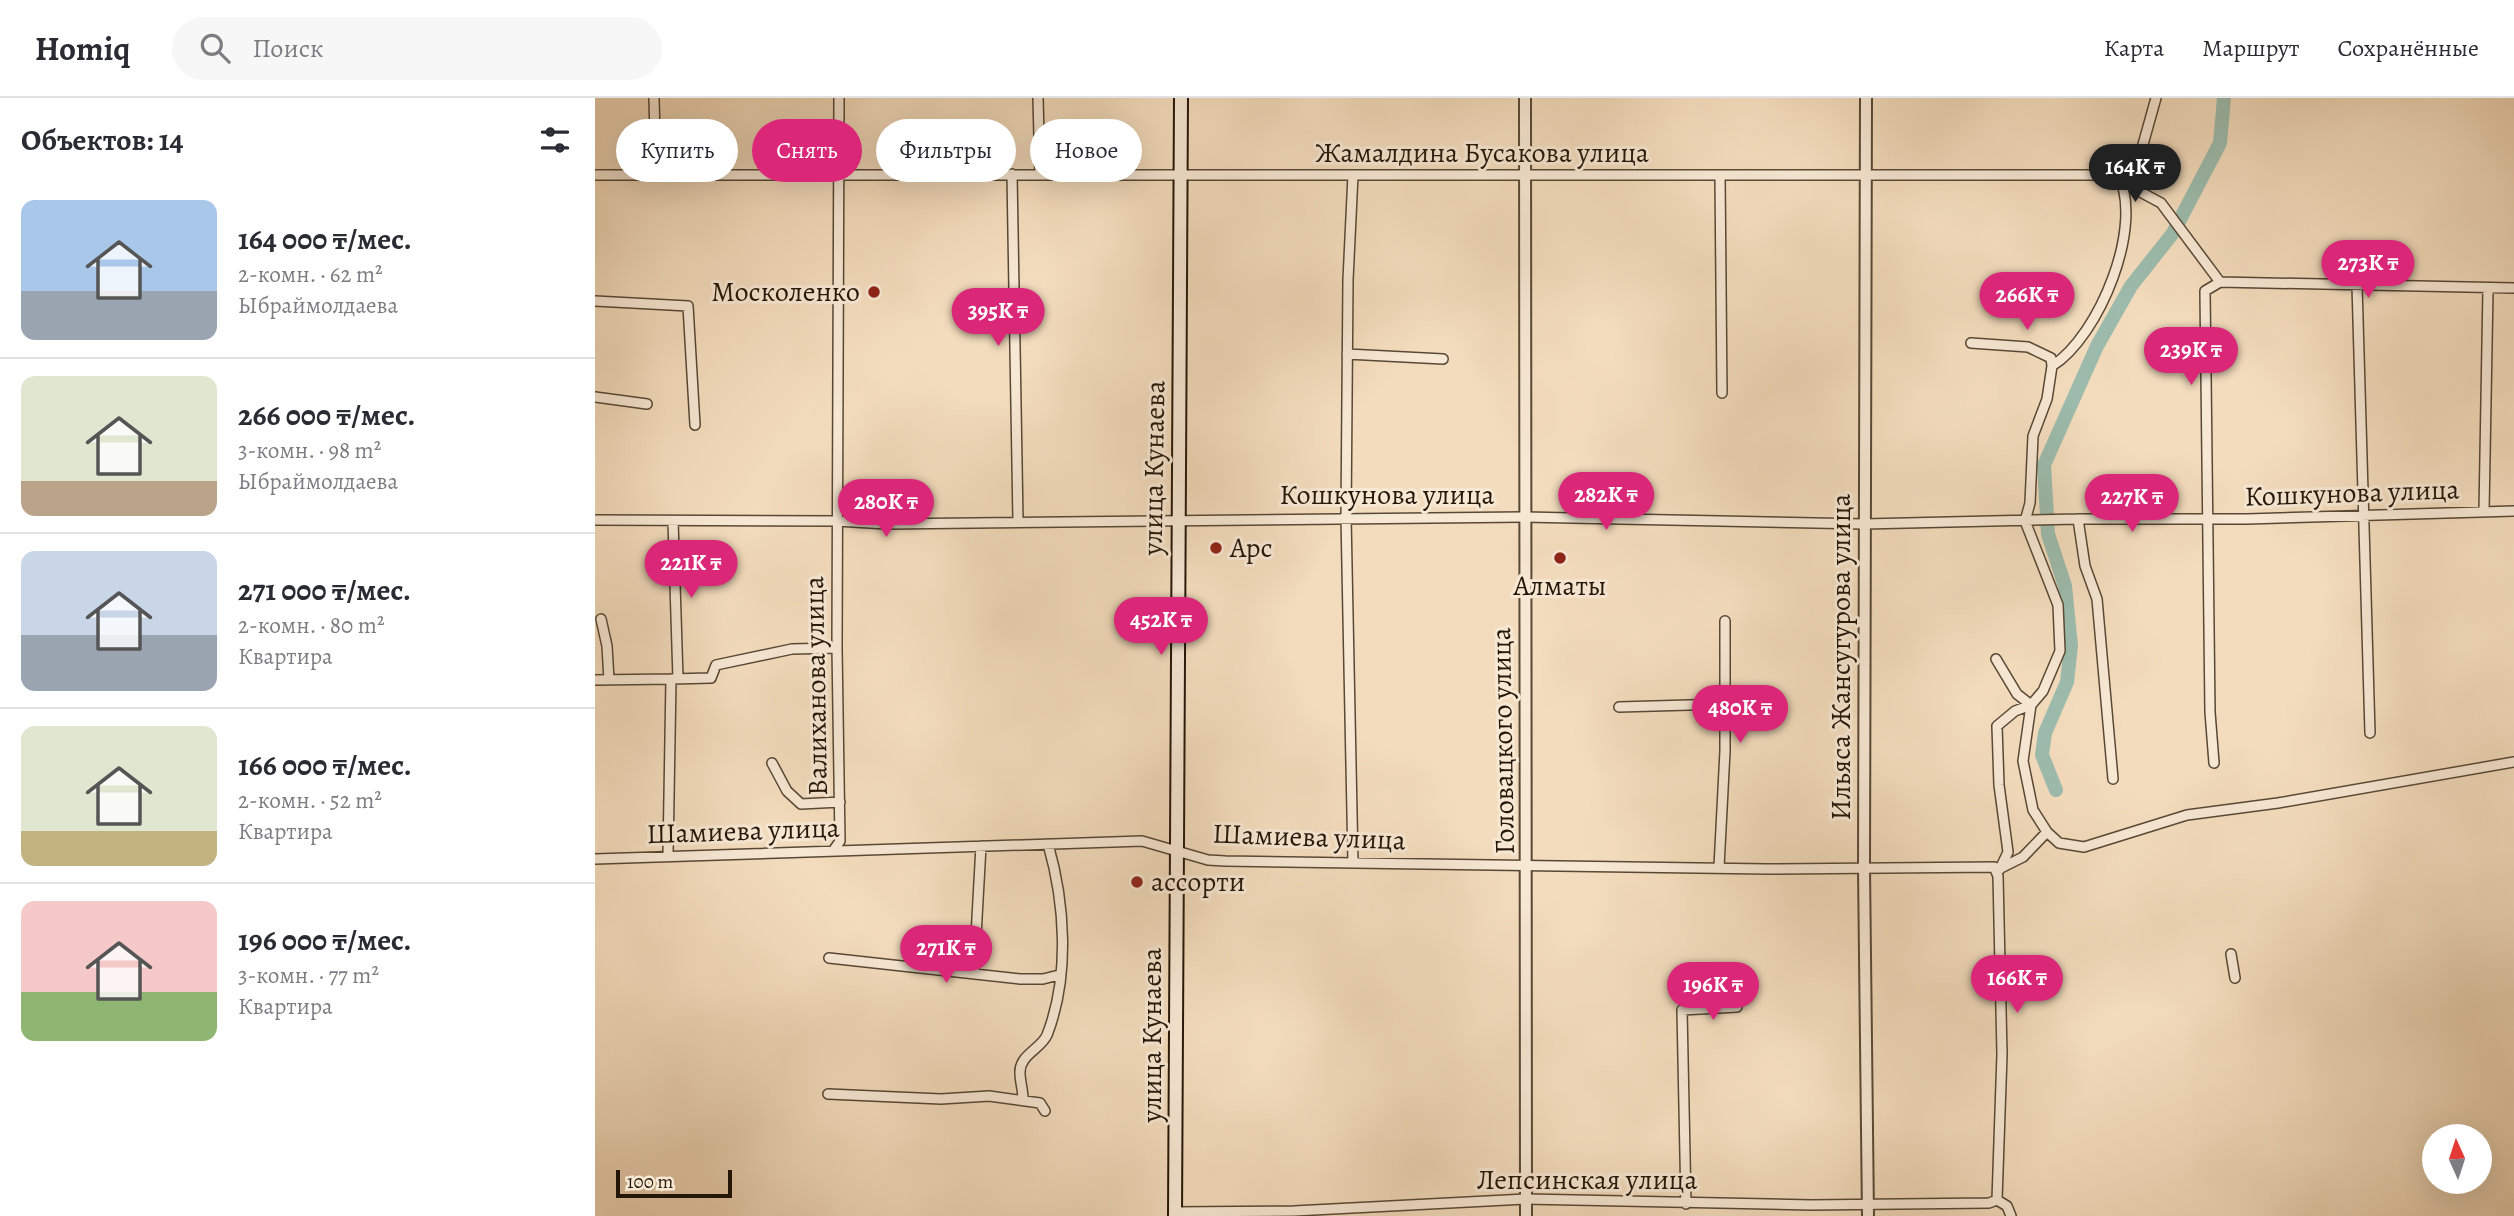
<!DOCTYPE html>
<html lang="ru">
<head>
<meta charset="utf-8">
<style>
  :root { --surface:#fff; --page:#f7f7f7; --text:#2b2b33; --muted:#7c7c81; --line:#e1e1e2; --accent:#db2777 }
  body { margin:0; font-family:Alegreya,serif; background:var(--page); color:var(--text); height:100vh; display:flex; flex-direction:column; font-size:26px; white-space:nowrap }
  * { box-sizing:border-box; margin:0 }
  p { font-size:23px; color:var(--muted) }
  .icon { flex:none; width:38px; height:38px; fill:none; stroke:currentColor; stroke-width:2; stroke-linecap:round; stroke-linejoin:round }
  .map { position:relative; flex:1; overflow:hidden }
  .drawer { display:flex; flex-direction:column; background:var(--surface); width:595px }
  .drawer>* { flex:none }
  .hud { position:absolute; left:21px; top:21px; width:665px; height:63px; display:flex; gap:14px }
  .needle { width:46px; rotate:357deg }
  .buttons { position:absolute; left:1827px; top:1026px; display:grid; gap:14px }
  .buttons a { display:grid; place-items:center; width:70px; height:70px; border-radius:50%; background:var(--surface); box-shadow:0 7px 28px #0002; font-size:35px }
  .scale { position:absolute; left:21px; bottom:18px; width:116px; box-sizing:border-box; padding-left:7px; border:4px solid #251708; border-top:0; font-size:19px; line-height:24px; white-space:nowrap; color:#251708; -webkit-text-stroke:5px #f7e8d4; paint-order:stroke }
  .price { position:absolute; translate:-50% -60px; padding:0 16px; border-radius:24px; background:var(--accent); color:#fff; font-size:23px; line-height:46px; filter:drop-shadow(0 2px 4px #0008) }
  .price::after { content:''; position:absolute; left:50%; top:42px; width:21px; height:16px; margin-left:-10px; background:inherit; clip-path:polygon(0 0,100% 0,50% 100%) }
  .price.active { background:#222; color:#fff }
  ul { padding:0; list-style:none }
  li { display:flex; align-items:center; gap:21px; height:175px; padding:0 21px }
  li+li { border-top:2px solid var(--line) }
  li span { display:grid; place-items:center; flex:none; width:196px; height:140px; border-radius:14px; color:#555 }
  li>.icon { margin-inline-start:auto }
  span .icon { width:84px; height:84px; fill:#fffc; stroke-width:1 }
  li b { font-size:30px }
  h2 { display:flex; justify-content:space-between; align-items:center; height:84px; padding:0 21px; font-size:30px }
  .chip { padding:0 24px; border-radius:32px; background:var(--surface); box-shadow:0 7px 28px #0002; font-size:24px; line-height:63px }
  .chip.active { background:var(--accent); color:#fff }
  header { display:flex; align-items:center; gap:42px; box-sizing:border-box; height:98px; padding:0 35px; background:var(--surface); border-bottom:2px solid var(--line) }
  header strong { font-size:33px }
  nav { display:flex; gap:38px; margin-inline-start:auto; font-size:24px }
  .search { width:490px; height:63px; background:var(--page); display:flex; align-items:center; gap:18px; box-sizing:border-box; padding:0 24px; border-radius:38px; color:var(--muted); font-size:26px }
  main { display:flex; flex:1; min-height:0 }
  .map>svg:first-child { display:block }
</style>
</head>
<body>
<header>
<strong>Homiq</strong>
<div class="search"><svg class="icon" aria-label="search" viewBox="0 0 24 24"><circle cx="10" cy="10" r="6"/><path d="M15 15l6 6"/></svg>Поиск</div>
<nav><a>Карта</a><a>Маршрут</a><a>Сохранённые</a></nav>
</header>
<main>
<section class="drawer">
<h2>Объектов: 14<svg class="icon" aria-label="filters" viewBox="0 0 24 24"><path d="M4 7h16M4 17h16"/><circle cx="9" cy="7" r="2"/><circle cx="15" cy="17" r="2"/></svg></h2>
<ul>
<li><span style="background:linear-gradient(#a9c7e8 65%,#9aa5b1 0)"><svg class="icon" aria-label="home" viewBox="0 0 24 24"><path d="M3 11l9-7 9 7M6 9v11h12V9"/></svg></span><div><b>164 000 ₸/мес.</b><p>2-комн. · 62 m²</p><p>Ыбраймолдаева</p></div></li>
<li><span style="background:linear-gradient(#dfe7d0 75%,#b9a48a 0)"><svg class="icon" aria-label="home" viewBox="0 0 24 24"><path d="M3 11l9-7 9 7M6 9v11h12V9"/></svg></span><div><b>266 000 ₸/мес.</b><p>3-комн. · 98 m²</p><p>Ыбраймолдаева</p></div></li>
<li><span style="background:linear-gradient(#c9d6e8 60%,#9aa5b1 0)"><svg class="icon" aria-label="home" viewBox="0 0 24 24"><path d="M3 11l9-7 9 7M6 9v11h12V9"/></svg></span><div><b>271 000 ₸/мес.</b><p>2-комн. · 80 m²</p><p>Квартира</p></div></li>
<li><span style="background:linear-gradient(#dfe7d0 75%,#c2b280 0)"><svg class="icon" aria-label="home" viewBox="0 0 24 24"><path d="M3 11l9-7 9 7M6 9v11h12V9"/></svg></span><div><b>166 000 ₸/мес.</b><p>2-комн. · 52 m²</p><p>Квартира</p></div></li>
<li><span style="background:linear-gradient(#f6c9c9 65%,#8fb573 0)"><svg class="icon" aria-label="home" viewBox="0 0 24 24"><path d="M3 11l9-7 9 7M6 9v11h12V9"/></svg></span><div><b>196 000 ₸/мес.</b><p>3-комн. · 77 m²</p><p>Квартира</p></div></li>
</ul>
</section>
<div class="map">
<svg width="1919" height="1118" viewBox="0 0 1919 1118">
  <rect width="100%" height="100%" fill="#f3dcbd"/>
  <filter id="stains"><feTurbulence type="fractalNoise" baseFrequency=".00286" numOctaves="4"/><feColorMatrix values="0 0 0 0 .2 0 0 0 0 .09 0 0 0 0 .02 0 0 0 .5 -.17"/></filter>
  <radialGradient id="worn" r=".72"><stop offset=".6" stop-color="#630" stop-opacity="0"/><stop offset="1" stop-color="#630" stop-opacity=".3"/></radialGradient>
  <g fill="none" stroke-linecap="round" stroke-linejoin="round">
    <path stroke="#9cbcad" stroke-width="14" d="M 1461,692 L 1447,657 L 1450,635 L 1472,584 L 1476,548 L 1470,488 L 1453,436 L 1449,367 L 1502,248 L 1536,188 L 1578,135 L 1625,45 L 1629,0"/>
    <defs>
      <path id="minor" d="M 59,0 L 61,76
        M 443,0 L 445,77
        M 417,76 L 423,423
        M 0,77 L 1500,77 L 1532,74 L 1542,68 L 1561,0
        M 1125,78 L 1127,295
        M 1527,84 L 1566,105 L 1625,184
        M 1762,187 L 1775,635
        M 0,203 L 93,208 L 100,327
        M 1376,245 L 1433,249 L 1456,260 L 1457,268
        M 752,256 L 848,261
        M 0,299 L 52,306
        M 1889,413 L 1893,191
        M 1483,421 L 1490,468 L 1502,501 L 1518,681
        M 0,422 L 242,423 L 291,426 L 928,419 L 1269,426 L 1483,421 L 1652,421 L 1919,413
        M 78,423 L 83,581
        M 6,521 L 12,548 L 14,582
        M 1401,561 L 1422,596 L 1436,607 L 1428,663 L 1438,712 L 1452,734
        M 76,581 L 116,580 L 121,567 L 197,551 L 242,550
        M 0,582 L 76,581 L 73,757
        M 1024,609 L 1129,606
        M 177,665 L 192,693 L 206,706 L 245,704
        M 1619,665 L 1615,614 L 1610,193 L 1625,184 L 1919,190
        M 238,753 L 245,743 L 242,550 L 244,0
        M 0,761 L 547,743 L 613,762 L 630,763 L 1172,771 L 1399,769 L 1403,778 L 1407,956 L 1402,1102
        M 758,765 L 751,419 L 753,182 L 758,77
        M 1124,769 L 1130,653 L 1130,523
        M 1399,769 L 1405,771 L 1413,754 L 1404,687 L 1402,628 L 1420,613 L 1436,607 L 1448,593 L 1465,553 L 1463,507 L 1430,423 L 1435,405 L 1438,338 L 1452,301 L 1457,268 C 1504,239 1551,125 1522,75
        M 1406,770 L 1428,759 L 1452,734 L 1464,745 L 1489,749 L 1592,717 L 1683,705 L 1919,664
        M 1636,856 L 1640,880
        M 234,860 L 425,881 L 448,881 L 464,877
        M 379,874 L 386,748
        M 233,996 L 346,1001 L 394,998 L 445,1005 L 450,1013
        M 428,1001 C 428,992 425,983 425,975 C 424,957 446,951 452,937 C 475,878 470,805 453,746
        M 1402,1102 L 1412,1108 L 1416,1118
        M 1091,1106 L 1087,912 L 1142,909
        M 580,1114 L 699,1113 L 931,1101 L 1216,1107 L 1394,1105 L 1402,1102"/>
      <path id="tertiary" d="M 930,0 L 931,1118
        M 1271,0 L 1269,770 L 1273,1118"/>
      <path id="secondary" d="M 580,1118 L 586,0"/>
    </defs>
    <use href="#minor" stroke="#584835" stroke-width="12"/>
    <use href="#tertiary" stroke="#584835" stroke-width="14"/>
    <use href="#secondary" stroke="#251708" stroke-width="16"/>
    <use href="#minor" stroke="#f7e8d4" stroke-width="9"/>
    <use href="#tertiary" stroke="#f7e8d4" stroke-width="10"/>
    <use href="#secondary" stroke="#f7e8d4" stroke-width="12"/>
  </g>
  <g fill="#8f2418" stroke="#f7e8d4" stroke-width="2.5">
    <circle cx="279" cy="194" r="7"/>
    <circle cx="621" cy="450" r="7"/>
    <circle cx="965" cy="460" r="7"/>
    <circle cx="542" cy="784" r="7"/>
  </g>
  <g text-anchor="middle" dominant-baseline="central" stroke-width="6" stroke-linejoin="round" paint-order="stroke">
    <g font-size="28" fill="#251708" stroke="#f7e8d4">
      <text x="887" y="55">Жамалдина Бусакова улица</text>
      <text transform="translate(559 370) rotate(-89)">улица Кунаева</text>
      <text transform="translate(1757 395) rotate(-2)">Кошкунова улица</text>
      <text x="792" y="397">Кошкунова улица</text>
      <text transform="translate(1246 559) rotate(-90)">Ильяса Жансугурова улица</text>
      <text transform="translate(221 588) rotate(-91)">Валиханова улица</text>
      <text transform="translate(908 643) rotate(-91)">Головацкого улица</text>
      <text transform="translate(148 733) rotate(-2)">Шамиева улица</text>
      <text transform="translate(714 739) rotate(2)">Шамиева улица</text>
      <text transform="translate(557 937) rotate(-90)">улица Кунаева</text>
      <text x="992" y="1082">Лепсинская улица</text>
    </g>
    <g font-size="28" fill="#251708" stroke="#f7e8d4" text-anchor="start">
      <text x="265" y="194" text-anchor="end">Москоленко</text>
      <text x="635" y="450">Арс</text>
      <text x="965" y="488" text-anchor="middle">Алматы</text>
      <text x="556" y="784">ассорти</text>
    </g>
  </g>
  <rect width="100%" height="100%" filter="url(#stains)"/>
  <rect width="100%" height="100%" fill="url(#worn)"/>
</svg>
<div class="buttons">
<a><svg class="needle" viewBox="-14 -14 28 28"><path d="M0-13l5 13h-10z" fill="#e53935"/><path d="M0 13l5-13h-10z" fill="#7c7c81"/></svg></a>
</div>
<div class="scale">100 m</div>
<b class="price active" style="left:1540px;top:106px">164K ₸</b>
<b class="price" style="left:1773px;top:202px">273K ₸</b>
<b class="price" style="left:1432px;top:234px">266K ₸</b>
<b class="price" style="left:403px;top:250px">395K ₸</b>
<b class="price" style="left:1596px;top:289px">239K ₸</b>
<b class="price" style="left:1011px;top:434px">282K ₸</b>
<b class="price" style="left:1537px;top:436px">227K ₸</b>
<b class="price" style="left:291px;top:441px">280K ₸</b>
<b class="price" style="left:96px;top:502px">221K ₸</b>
<b class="price" style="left:566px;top:559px">452K ₸</b>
<b class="price" style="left:1145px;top:647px">480K ₸</b>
<b class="price" style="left:351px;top:887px">271K ₸</b>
<b class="price" style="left:1422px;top:917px">166K ₸</b>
<b class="price" style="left:1118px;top:924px">196K ₸</b>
<div class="hud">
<a class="chip">Купить</a>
<a class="chip active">Снять</a>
<a class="chip">Фильтры</a>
<a class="chip">Новое</a>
</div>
</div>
</main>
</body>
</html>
